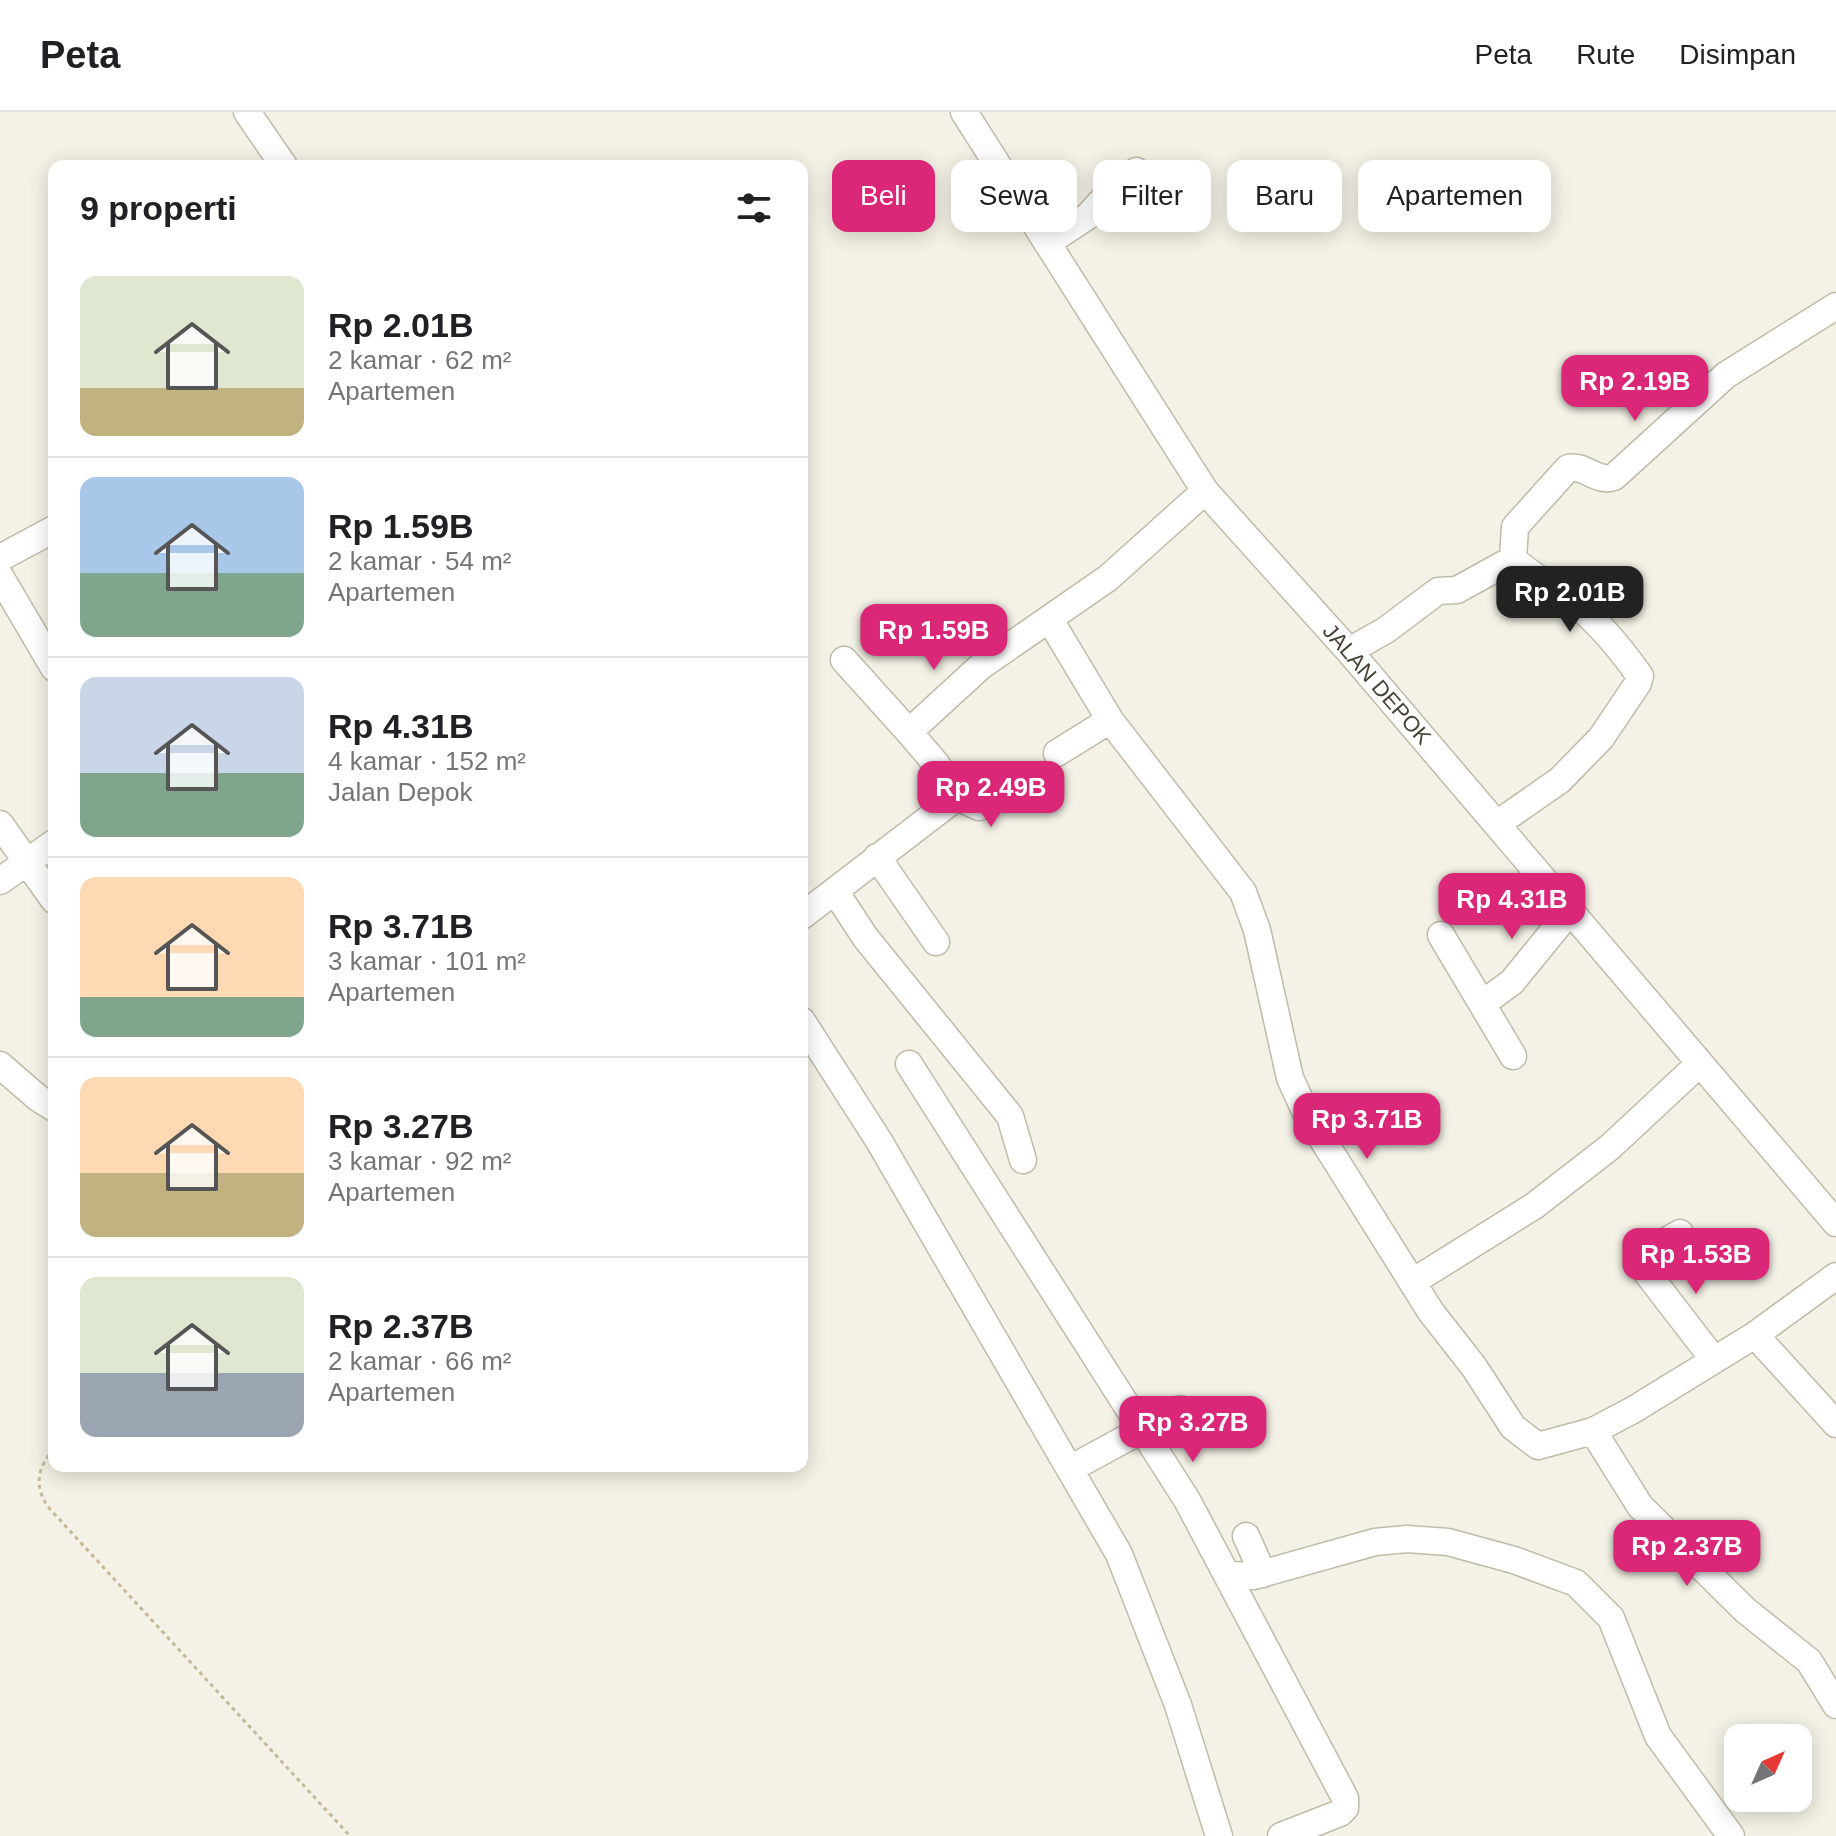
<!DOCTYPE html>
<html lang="id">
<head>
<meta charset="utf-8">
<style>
  :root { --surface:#fff; --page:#f6f6f6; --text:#202124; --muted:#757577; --line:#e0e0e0; --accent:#db2777 }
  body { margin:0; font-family:Arial,sans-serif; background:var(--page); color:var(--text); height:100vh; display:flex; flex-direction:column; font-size:30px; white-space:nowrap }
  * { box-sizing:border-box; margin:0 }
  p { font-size:26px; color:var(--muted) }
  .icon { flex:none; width:44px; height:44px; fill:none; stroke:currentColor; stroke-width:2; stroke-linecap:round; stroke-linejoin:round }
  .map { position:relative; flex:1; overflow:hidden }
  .drawer { position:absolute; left:48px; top:48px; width:760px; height:1312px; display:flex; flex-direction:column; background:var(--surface); border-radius:16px; box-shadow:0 4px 20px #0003 }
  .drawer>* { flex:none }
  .top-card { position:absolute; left:832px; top:48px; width:760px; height:72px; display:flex; gap:16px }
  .needle { width:52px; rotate:45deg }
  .fabs { position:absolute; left:1724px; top:1612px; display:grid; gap:16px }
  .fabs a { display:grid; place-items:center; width:88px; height:88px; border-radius:16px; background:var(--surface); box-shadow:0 4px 20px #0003; font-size:40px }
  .price { position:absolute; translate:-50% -68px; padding:0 18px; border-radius:16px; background:var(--accent); color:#fff; font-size:26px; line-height:52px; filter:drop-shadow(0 2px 4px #0008) }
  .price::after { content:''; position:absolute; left:50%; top:48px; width:24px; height:18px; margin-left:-12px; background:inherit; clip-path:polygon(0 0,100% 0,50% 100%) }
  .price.active { background:#222; color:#fff }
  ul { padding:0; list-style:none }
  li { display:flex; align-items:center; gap:24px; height:200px; padding:0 32px }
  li+li { border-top:2px solid var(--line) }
  li span { display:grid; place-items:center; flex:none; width:224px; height:160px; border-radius:16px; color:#555 }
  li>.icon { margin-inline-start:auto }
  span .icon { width:96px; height:96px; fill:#fffc; stroke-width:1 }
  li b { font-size:34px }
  h2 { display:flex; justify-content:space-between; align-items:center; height:96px; padding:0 32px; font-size:34px }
  .pill { padding:0 28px; border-radius:16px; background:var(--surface); box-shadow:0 4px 20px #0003; font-size:28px; line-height:72px }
  .pill.active { background:var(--accent); color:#fff }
  header { display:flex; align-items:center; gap:48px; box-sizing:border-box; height:112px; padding:0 40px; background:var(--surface); border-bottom:2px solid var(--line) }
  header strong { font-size:38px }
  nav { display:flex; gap:44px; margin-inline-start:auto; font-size:28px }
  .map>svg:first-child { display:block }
</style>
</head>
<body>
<header>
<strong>Peta</strong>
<nav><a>Peta</a><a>Rute</a><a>Disimpan</a></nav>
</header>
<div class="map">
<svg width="1836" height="1724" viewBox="0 0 1836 1724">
  <rect width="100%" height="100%" fill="#f4f1e6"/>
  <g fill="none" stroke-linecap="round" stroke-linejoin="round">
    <defs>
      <path id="minor" d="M 247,0 L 284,54
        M 964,0 L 1205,379 L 1349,539 L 1836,1111
        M 1047,131 L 1088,104 L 1112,78 L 1136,59
        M 0,446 L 54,417
        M 1513,447 L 1515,415 L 1568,356 C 1585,352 1596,371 1614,365 L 1726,263 L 1836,194
        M 0,464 L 54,556
        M 1050,508 L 1110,608 L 1243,780 L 1257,818 L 1290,966 L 1306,1001 L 1431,1200 L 1474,1255 L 1513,1315 L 1538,1334 L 1593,1319 L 1633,1298 L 1755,1223 L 1836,1164
        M 1349,539 L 1386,518 L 1438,479 L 1457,478 L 1513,447 C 1534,466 1558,478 1578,494 C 1601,513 1623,540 1640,564 L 1638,571 L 1601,626 L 1560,668 L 1497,712
        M 844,548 L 909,620
        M 1057,641 L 1110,608
        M 957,685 L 979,695 L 1022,672
        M 0,712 L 54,788
        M 877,745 L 936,830
        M 0,769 L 54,731
        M 835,779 L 865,825 L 1010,1004 L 1023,1048
        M 802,804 L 957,685 L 937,653 L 909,620 L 981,554 L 1108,466 L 1205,379
        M 1441,823 L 1513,944
        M 1482,892 L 1512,870 L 1569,800
        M 802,909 L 879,1029 L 1119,1442 L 1178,1593 L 1219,1724
        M 909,952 L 1187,1388 L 1345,1686 L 1345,1696 L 1340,1701 L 1281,1724
        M 0,953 L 38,986 L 54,996
        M 1680,1121 L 1649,1139 L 1640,1152 L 1714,1248
        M 1414,1169 L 1534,1094 L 1610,1035 L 1698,953
        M 1755,1223 L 1836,1312
        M 1593,1319 L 1640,1394 L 1745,1498 L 1809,1549 L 1836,1593
        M 1070,1357 L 1180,1297
        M 1246,1424 L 1263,1462
        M 1229,1463 L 1254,1464 L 1375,1430 L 1407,1427 L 1448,1430 L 1514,1448 L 1576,1471 L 1611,1506 L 1658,1624 L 1731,1724"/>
    </defs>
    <use href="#minor" stroke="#c0bba8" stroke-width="29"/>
    <path stroke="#c3b998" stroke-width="3" stroke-dasharray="4 4" stroke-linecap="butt" d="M 54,1337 C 37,1356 34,1374 48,1395 L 350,1724"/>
    <use href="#minor" stroke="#fff" stroke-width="26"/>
  </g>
  <g text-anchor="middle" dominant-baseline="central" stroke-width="8" stroke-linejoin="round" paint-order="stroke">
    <g font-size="22" fill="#474235" stroke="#fff">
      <text transform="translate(1377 572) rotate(49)">JALAN DEPOK</text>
    </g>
  </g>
</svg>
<div class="fabs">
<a><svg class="needle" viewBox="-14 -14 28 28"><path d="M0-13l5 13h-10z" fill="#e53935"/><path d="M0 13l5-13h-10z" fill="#757577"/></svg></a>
</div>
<b class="price" style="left:1635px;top:311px">Rp 2.19B</b>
<b class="price active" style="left:1570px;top:522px">Rp 2.01B</b>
<b class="price" style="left:934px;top:560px">Rp 1.59B</b>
<b class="price" style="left:991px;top:717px">Rp 2.49B</b>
<b class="price" style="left:1512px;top:829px">Rp 4.31B</b>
<b class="price" style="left:1367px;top:1049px">Rp 3.71B</b>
<b class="price" style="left:1696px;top:1184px">Rp 1.53B</b>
<b class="price" style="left:1193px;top:1352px">Rp 3.27B</b>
<b class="price" style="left:1687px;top:1476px">Rp 2.37B</b>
<div class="top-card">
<a class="pill active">Beli</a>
<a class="pill">Sewa</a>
<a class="pill">Filter</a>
<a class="pill">Baru</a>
<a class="pill">Apartemen</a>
</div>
<section class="drawer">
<h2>9 properti<svg class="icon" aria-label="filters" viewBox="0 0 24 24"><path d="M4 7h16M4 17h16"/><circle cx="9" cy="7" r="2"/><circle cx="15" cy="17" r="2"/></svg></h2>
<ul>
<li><span style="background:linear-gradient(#dfe7d0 70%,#c2b280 0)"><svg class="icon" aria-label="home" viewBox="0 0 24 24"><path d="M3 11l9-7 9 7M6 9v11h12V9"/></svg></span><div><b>Rp 2.01B</b><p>2 kamar · 62 m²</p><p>Apartemen</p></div></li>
<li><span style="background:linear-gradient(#a9c7e8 60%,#7fa58c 0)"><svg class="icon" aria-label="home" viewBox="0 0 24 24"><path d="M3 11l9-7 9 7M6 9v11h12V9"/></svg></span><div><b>Rp 1.59B</b><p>2 kamar · 54 m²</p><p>Apartemen</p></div></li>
<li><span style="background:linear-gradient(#c9d6e8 60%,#7fa58c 0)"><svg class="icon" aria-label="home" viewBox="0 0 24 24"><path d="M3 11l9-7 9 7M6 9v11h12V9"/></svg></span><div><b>Rp 4.31B</b><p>4 kamar · 152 m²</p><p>Jalan Depok</p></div></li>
<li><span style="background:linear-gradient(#ffd9b3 75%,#7fa58c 0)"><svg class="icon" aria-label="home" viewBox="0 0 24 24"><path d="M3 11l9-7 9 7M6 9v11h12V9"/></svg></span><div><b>Rp 3.71B</b><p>3 kamar · 101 m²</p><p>Apartemen</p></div></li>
<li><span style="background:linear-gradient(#ffd9b3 60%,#c2b280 0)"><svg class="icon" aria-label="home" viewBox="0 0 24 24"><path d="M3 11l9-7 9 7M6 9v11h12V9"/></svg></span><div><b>Rp 3.27B</b><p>3 kamar · 92 m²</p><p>Apartemen</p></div></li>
<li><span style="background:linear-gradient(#dfe7d0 60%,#9aa5b1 0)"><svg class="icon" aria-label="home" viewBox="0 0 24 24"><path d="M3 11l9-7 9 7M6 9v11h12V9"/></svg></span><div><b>Rp 2.37B</b><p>2 kamar · 66 m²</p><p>Apartemen</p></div></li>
</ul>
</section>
</div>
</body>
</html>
